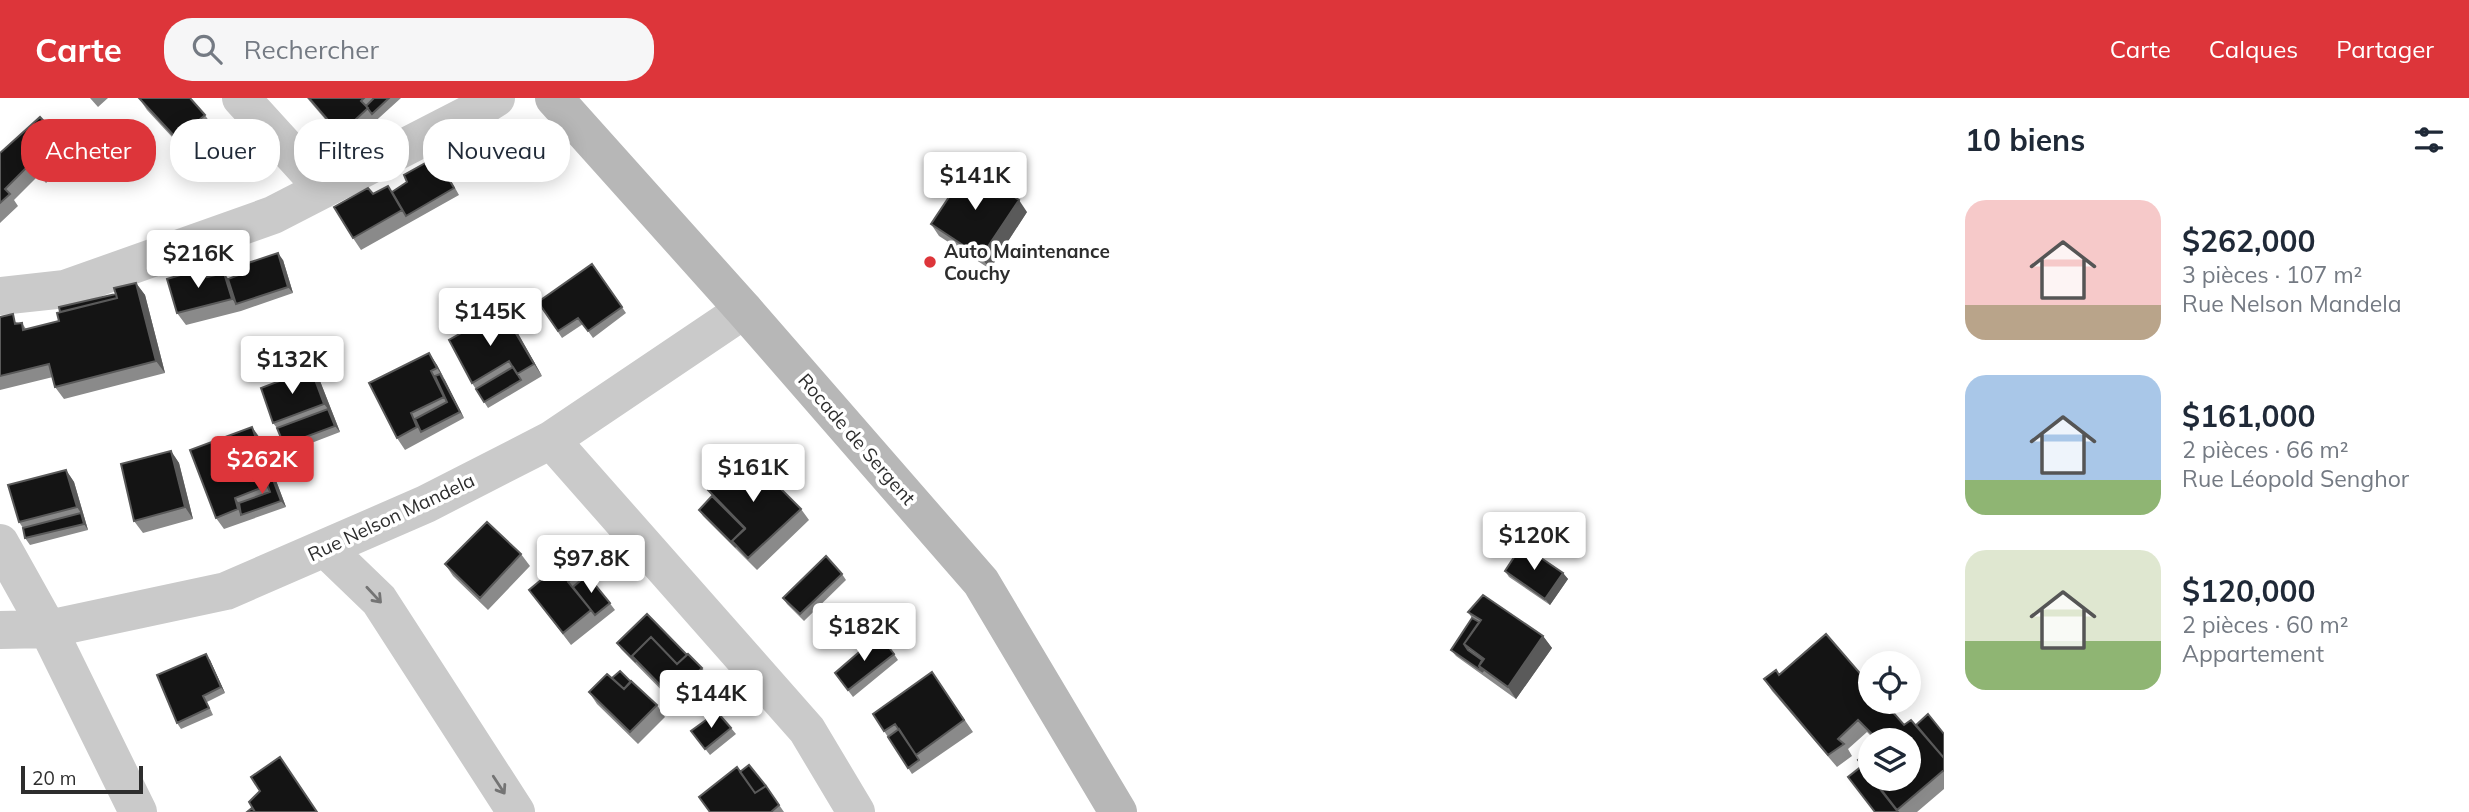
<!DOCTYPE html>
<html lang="fr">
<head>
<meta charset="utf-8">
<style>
  :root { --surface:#fff; --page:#f6f6f7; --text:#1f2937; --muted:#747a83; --accent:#dd353a }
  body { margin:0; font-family:Mulish,sans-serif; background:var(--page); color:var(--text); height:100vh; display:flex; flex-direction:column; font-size:26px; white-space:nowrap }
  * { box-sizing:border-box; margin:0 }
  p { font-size:23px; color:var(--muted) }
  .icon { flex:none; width:38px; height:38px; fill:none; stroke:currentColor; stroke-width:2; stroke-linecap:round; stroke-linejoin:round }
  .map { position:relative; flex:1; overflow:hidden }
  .sheet { display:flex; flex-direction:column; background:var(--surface); width:525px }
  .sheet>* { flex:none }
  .hud { position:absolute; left:21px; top:21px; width:665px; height:63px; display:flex; gap:14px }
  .buttons { position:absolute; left:1858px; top:553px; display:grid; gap:14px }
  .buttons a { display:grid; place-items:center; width:63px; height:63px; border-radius:50%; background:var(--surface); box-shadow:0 4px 18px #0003; font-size:35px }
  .scale { position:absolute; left:21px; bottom:18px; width:122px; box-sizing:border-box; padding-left:7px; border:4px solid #2d2d2d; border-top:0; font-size:19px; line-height:24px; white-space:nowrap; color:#2d2d2d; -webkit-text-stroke:5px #fff; paint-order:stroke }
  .price { position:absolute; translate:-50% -60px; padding:0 16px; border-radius:7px; background:#fff; color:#222; font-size:23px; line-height:46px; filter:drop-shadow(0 2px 4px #0008) }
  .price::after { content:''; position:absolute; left:50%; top:42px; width:21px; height:16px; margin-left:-10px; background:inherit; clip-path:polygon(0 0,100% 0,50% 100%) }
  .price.current { background:var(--accent); color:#fff }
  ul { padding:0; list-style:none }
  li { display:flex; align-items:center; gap:21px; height:175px; padding:0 21px }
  li span { display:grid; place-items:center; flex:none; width:196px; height:140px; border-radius:21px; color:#555 }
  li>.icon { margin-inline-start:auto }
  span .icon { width:84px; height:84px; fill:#fffc; stroke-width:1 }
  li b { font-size:30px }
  h2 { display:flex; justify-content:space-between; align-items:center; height:84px; padding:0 21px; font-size:30px }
  .pill { padding:0 24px; border-radius:28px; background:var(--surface); box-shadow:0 4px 18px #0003; font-size:24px; line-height:63px }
  .pill.current { background:var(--accent); color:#fff }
  header { display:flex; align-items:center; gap:42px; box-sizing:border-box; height:98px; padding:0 35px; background:var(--accent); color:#fff }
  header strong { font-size:33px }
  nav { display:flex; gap:38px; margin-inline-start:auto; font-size:24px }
  .search { width:490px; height:63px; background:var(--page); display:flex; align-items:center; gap:18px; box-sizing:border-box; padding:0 24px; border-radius:28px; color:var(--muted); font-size:26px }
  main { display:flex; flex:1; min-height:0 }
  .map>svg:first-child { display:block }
</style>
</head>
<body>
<header>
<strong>Carte</strong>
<div class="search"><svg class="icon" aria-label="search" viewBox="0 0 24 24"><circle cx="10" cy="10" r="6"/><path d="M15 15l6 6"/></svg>Rechercher</div>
<nav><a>Carte</a><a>Calques</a><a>Partager</a></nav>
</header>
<main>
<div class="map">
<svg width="1944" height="714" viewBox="0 0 1944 714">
  <rect width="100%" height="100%" fill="#fff"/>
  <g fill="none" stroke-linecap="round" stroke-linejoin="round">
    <path stroke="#cacaca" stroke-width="38" d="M 241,0 L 323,90
      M 0,198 L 65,191 L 273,117 L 477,12 L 496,0
      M 551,342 L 807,632 L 856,714
      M 0,445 L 48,531 L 138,714
      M 325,450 L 379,502 L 516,714
      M 0,532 L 48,531 L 226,493 L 426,406 L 551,342 L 744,212"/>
    <path stroke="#b7b7b7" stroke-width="38" d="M 554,0 L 744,212 L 981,484 L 1118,714"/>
  </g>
  <path fill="#8a8a8a" d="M 90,0 L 108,0 L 98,9 Z
    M 139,0 L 205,17 L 213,29 L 185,53 L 147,12 Z
    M 307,0 L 401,0 L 348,48 Z
    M 66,47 L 74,59 L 46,85 L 39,77 L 14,102 L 18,108 L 0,125 L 0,55 Z
    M 441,65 L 459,97 L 361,152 L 353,140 L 392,94 Z
    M 1027,114 L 990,171 L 939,138 L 931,126 Z
    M 283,162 L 293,195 L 241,213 L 186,227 L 177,215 L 210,179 L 228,181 Z
    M 592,166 L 626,215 L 593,240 L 583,226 L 562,240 L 538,204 Z
    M 136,185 L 145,197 L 165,275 L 64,301 L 55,289 L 53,279 L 0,292 L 0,219 L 19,225 L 22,225 L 26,231 L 59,223 L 116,196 Z
    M 502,212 L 511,223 L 542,278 L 488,310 L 472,285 Z
    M 429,255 L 437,267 L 464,320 L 405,352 L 397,340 Z
    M 311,271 L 320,283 L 340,334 L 288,354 L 284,347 L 277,330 L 273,325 Z
    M 260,340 L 286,409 L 224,431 L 216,420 Z
    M 171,353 L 179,365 L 193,421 L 143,435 L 134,423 Z
    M 66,372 L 74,384 L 88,432 L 30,447 L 25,440 L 23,430 L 19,424 Z
    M 708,392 L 801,411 L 809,422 L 757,472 L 703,418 L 699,412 L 712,398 Z
    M 521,456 L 530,468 L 488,512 L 453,478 L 445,466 Z
    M 584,471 L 615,512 L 571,547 L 529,492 Z
    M 1505,473 L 1563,475 L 1568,481 L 1550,507 L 1509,479 Z
    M 842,476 L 846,482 L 804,523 L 787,506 L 783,500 Z
    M 1468,514 L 1543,538 L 1552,550 L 1516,601 L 1456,558 L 1451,552 L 1472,520 Z
    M 617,545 L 687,557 L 702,570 L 711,582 L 681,612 L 621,551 Z
    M 894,556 L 898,562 L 853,599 L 835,575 Z
    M 210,562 L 225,595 L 207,604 L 213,617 L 181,631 L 177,625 Z
    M 932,574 L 973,634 L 912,676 L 873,616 Z
    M 1780,577 L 1904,627 L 1916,627 L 1944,636 L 1944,691 L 1917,714 L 1875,714 L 1909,642 L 1875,642 L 1867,634 L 1848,651 L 1852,658 L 1837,669 L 1772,593 L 1764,581 Z
    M 612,580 L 631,584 L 657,607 L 665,619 L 638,646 L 597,606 L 589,594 Z
    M 731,630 L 736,636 L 710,657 L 691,633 Z
    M 740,674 L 766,688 L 784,714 L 710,714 Z"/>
  <path fill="#5a5a5a" d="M 1019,102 L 1027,114 L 990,171 L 981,159 Z
    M 278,155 L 283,162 L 293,195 L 288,189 Z
    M 224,175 L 233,187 L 236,206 L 232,201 Z
    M 136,185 L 145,197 L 165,275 L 156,263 Z
    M 502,212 L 511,223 L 542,278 L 534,266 Z
    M 429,255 L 437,267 L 445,282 L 437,270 Z
    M 311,271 L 320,283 L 340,334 L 335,328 L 328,311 L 324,306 Z
    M 440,276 L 445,282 L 464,320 L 460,314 Z
    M 252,329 L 260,340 L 286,409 L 281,403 L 267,366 L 263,360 Z
    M 171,353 L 179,365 L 193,421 L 185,409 Z
    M 257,364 L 265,375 L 274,400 L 266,388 Z
    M 66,372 L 74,384 L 88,432 L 84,426 L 81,415 L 77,409 Z
    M 235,400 L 243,411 L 241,417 L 238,411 Z
    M 1563,475 L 1568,481 L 1550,507 L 1545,501 Z
    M 1543,538 L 1552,550 L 1516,601 L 1508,589 Z
    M 206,556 L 210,562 L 225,595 L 221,589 Z"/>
  <path fill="#141414" stroke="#5a5a5a" stroke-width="2" d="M 139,0 L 190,0 L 205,17 L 177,41 Z
    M 309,0 L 364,0 L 361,3 L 368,10 L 340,36 Z
    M 374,0 L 389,0 L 372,16 L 366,8 Z
    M 40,19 L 66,47 L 38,73 L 31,65 L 5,91 L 10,96 L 0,105 L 0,55 Z
    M 436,59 L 454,90 L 406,118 L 392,94 L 407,84 L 404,77 Z
    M 969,69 L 1019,102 L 981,159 L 931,126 Z
    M 388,88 L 402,112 L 353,140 L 334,109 L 368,90 L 373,96 Z
    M 278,155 L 288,189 L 236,206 L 228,181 L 244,175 L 242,167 Z
    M 592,166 L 622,209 L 588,233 L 578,220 L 558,233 L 538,204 Z
    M 204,170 L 207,179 L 224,175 L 232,201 L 177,215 L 167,181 Z
    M 136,185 L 156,263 L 55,289 L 49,266 L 0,278 L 0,219 L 13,216 L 15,226 L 22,225 L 23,232 L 59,223 L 57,215 L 117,200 L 114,190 Z
    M 116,196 L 117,200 L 60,214 L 59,209 Z
    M 502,212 L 534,266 L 517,276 L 509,263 L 472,285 L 449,242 Z
    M 429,255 L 437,270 L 431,273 L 444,299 L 411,315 L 417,329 L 397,340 L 369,285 Z
    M 513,269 L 521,282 L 484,304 L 476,291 Z
    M 311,271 L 324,306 L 273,325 L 261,290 Z
    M 440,276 L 460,314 L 421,334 L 415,321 L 447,304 L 435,278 Z
    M 328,311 L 335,328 L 284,347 L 277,330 Z
    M 252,329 L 263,360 L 257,364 L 266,388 L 235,400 L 238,411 L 216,420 L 190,352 Z
    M 171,353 L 185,409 L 134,423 L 121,366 Z
    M 745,355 L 801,411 L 748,460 L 732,443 L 745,430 L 708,392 Z
    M 267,366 L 281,403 L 241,417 L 239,405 L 270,394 L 261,369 Z
    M 66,372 L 77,409 L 19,424 L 8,387 Z
    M 712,398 L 745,431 L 732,443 L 736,449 L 699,412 Z
    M 81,415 L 84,426 L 25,440 L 23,430 Z
    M 487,424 L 521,456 L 480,500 L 445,466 Z
    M 1522,447 L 1563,475 L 1545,501 L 1505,473 Z
    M 571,457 L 584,471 L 568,484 L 591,512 L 563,535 L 529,492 Z
    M 826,458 L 842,476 L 800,516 L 783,500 Z
    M 587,477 L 610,505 L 595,517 L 573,489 Z
    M 1483,497 L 1543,538 L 1508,589 L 1479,568 L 1484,561 L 1464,546 L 1481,522 L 1468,514 Z
    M 647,516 L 687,557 L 677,566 L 651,539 L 632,558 L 636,564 L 617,545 Z
    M 1472,520 L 1479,524 L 1464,546 L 1468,552 L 1482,562 L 1479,568 L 1483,574 L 1451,552 Z
    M 1826,536 L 1871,588 L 1871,604 L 1884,604 L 1904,627 L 1911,622 L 1944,660 L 1944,672 L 1897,712 L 1873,681 L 1909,681 L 1909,642 L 1878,642 L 1858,622 L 1838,641 L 1844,646 L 1828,657 L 1764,581 L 1776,572 L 1779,577 Z
    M 879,537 L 894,556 L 848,592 L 835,575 Z
    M 651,539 L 677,566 L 688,556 L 702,570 L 673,600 L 632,558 Z
    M 206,556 L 221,589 L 203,598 L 209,610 L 177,625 L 157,577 Z
    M 620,573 L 631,584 L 624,591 L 612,580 Z
    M 932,574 L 964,622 L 916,657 L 895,626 L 884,633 L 873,616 Z
    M 607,576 L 624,591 L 631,583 L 657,607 L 630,634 L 589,594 Z
    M 717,614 L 731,630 L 705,651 L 691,633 Z
    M 1928,616 L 1944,636 L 1944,660 L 1916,627 Z
    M 899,631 L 919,662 L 908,670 L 888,639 Z
    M 1871,652 L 1871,678 L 1858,662 Z
    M 280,659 L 317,714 L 255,714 L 249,704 L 260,693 L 251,679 Z
    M 749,667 L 766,688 L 755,695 L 740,674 Z
    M 1862,668 L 1871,679 L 1871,681 L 1872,681 L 1898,714 L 1875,714 L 1848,679 Z
    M 737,669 L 755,695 L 766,688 L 779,707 L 771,714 L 710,714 L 699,699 Z
    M 252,710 L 255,714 L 247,714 Z"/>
  <defs><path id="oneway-shaft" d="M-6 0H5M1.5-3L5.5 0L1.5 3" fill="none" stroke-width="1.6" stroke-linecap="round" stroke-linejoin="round" transform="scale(1.75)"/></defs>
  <g stroke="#747474">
    <use href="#oneway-shaft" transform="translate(374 497) rotate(47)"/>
    <use href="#oneway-shaft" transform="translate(499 687) rotate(57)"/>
  </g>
  <circle fill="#dd353a" stroke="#fff" stroke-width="2.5" cx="930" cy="164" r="7"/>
  <g text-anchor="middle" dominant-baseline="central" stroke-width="7" stroke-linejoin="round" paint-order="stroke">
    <g font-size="19" font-weight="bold" fill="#2d2d2d" stroke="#fff" text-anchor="start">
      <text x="944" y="153">Auto Maintenance<tspan x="944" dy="22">Couchy</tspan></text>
    </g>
    <g font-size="19" fill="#2d2d2d" stroke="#fff">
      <text transform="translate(857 341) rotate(49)">Rocade de Sergent</text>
      <text transform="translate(391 419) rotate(-25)">Rue Nelson Mandela</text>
    </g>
  </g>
</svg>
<div class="buttons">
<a><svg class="icon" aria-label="locate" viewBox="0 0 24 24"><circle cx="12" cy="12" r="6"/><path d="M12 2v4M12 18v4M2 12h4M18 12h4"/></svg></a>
<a><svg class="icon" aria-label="layers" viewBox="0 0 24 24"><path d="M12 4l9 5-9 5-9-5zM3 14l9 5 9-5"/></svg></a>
</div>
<div class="scale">20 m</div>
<b class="price" style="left:975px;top:114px">$141K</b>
<b class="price" style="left:198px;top:192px">$216K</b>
<b class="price" style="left:490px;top:250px">$145K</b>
<b class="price" style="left:292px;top:298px">$132K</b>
<b class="price current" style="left:262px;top:398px">$262K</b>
<b class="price" style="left:753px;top:406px">$161K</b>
<b class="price" style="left:1534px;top:474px">$120K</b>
<b class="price" style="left:591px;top:497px">$97.8K</b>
<b class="price" style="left:864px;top:565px">$182K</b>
<b class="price" style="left:711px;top:632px">$144K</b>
<div class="hud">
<a class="pill current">Acheter</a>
<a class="pill">Louer</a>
<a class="pill">Filtres</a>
<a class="pill">Nouveau</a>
</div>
</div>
<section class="sheet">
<h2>10 biens<svg class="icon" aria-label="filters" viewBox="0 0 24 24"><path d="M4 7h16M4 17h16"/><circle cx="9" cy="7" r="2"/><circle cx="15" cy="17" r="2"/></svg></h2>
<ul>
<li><span style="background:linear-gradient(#f6c9c9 75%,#b9a48a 0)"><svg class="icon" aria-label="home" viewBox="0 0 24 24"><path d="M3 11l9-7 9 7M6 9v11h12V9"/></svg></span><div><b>$262,000</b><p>3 pièces · 107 m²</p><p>Rue Nelson Mandela</p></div></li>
<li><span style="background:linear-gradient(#a9c7e8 75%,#8fb573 0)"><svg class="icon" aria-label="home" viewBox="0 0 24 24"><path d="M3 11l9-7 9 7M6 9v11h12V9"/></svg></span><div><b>$161,000</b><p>2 pièces · 66 m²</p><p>Rue Léopold Senghor</p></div></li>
<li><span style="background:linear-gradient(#dfe7d0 65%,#8fb573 0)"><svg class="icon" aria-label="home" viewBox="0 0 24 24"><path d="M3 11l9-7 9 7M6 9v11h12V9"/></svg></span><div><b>$120,000</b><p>2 pièces · 60 m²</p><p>Appartement</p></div></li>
</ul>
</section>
</main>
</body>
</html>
